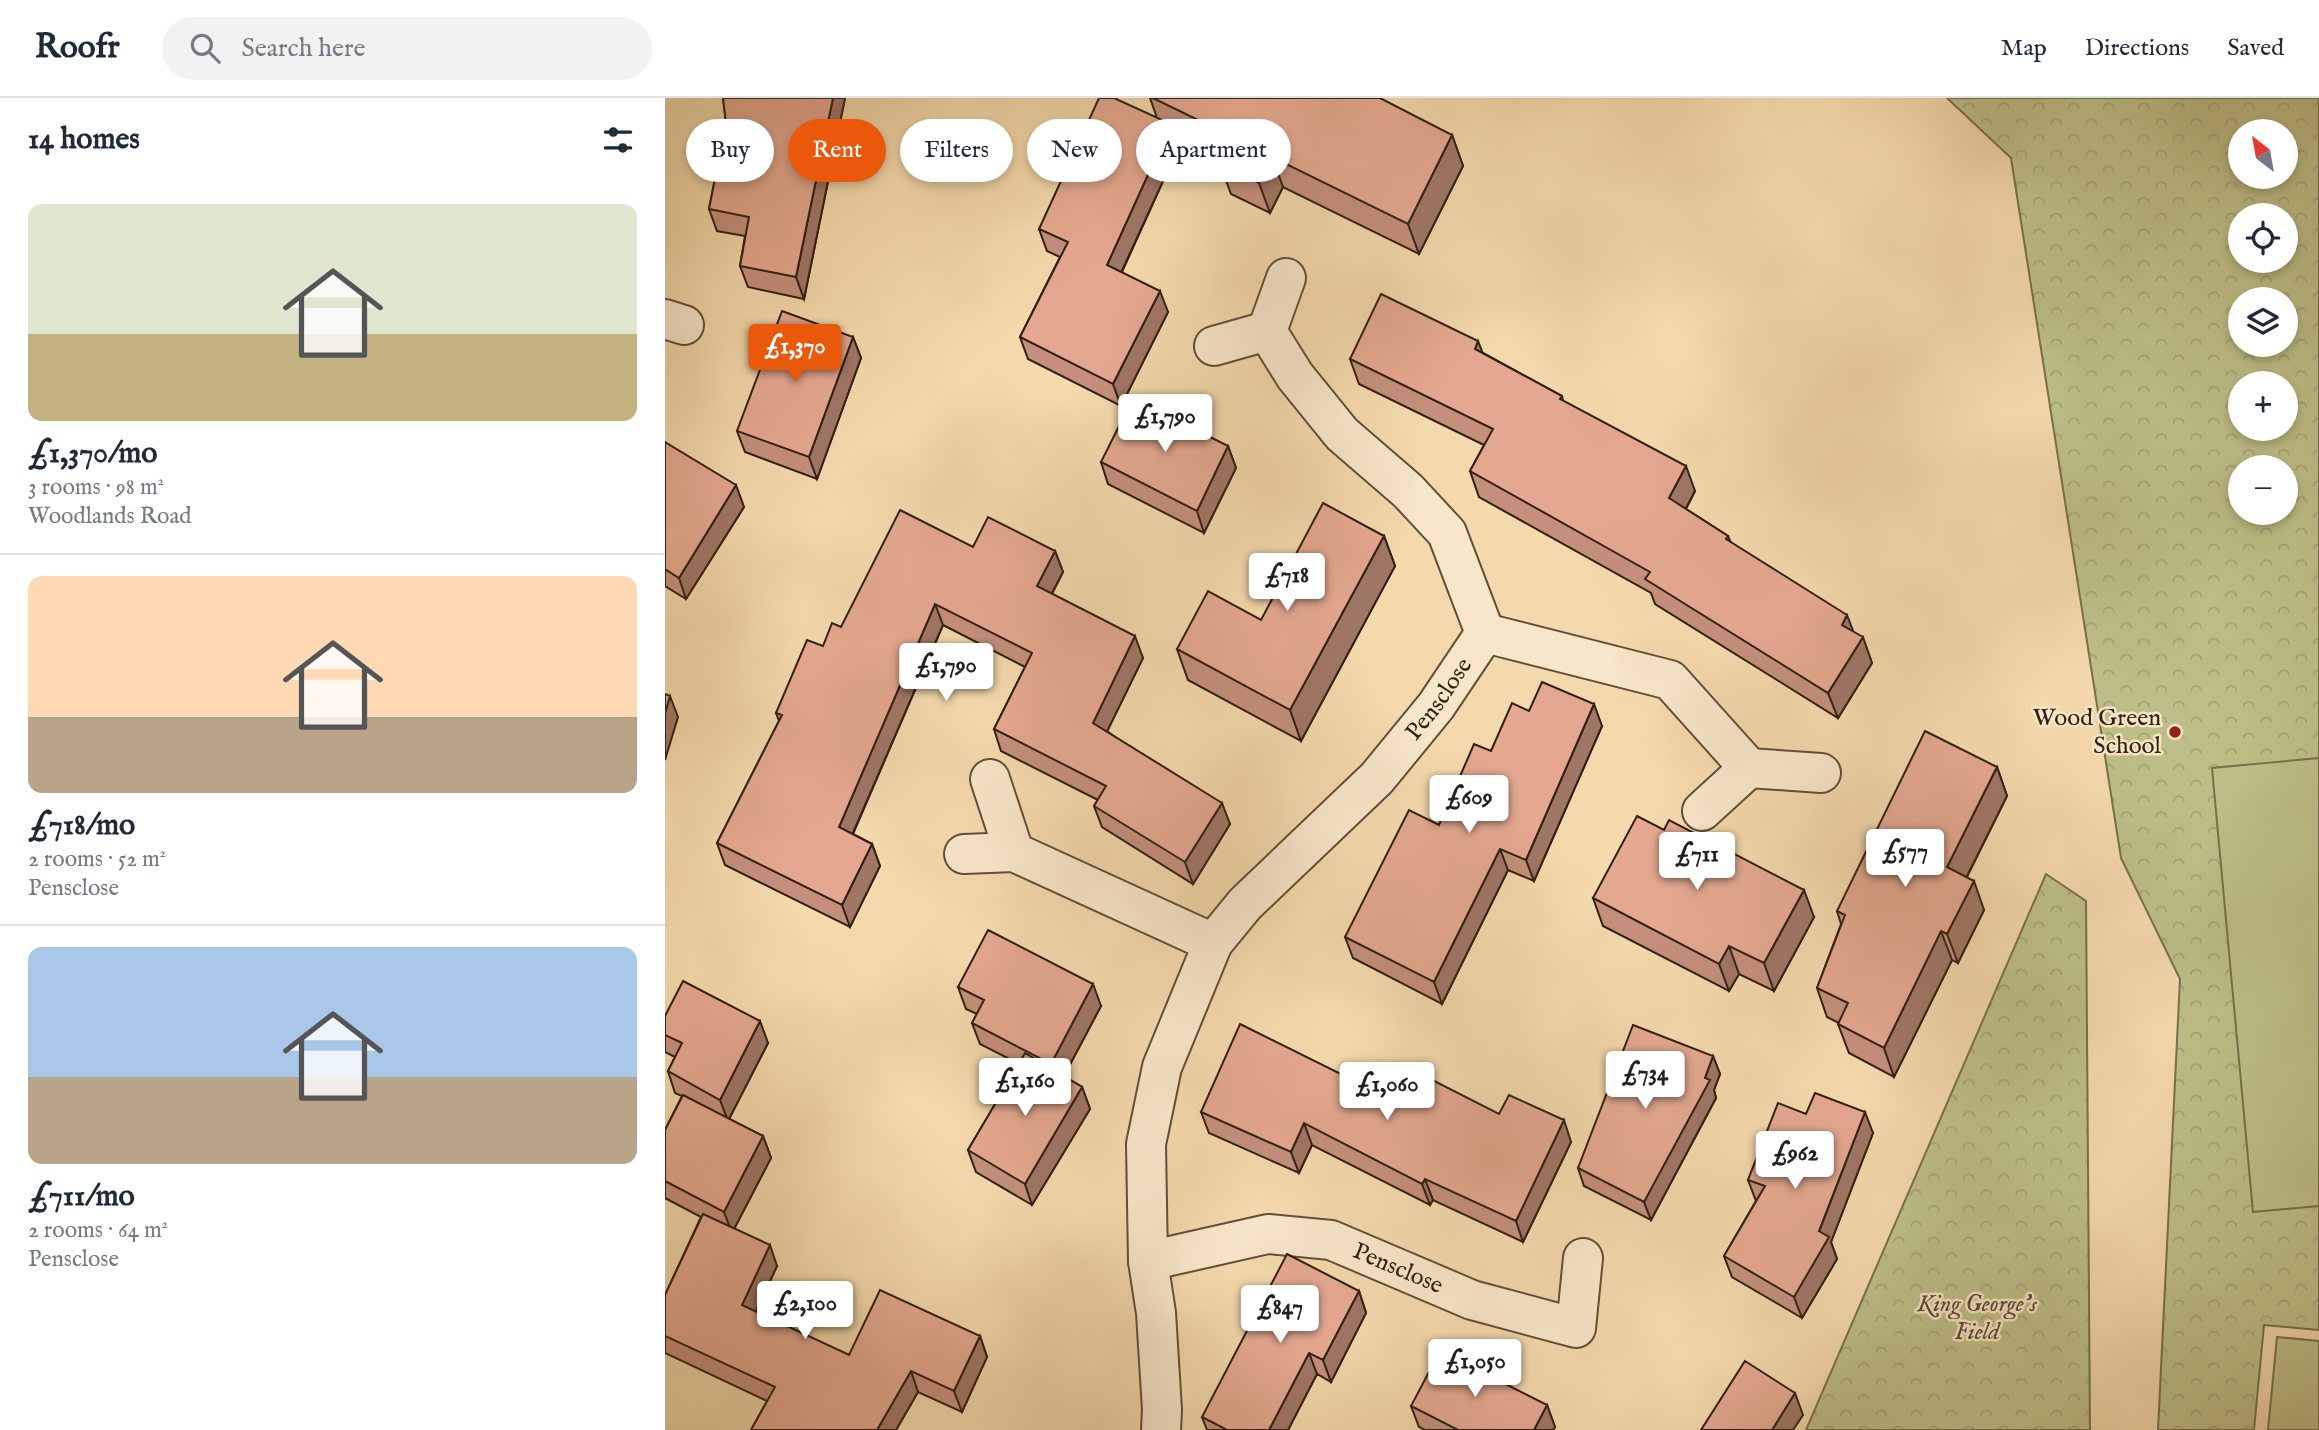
<!DOCTYPE html>
<html lang="en">
<head>
<meta charset="utf-8">
<style>
  :root { --surface:#fff; --page:#f2f2f3; --text:#1f2937; --muted:#747a83; --line:#e0e1e3; --accent:#ea580c }
  body { margin:0; font-family:"IM FELL English",serif; background:var(--page); color:var(--text); height:100vh; display:flex; flex-direction:column; font-size:26px; white-space:nowrap }
  * { box-sizing:border-box; margin:0 }
  p { font-size:23px; color:var(--muted) }
  .icon { flex:none; width:38px; height:38px; fill:none; stroke:currentColor; stroke-width:2; stroke-linecap:round; stroke-linejoin:round }
  .map { position:relative; flex:1; overflow:hidden }
  .side { display:flex; flex-direction:column; background:var(--surface); width:665px }
  .side>* { flex:none }
  .guide { position:absolute; left:21px; top:21px; width:665px; height:63px; display:flex; gap:14px }
  .needle { width:46px; rotate:329deg }
  .fabs { position:absolute; left:1563px; top:21px; display:grid; gap:14px }
  .fabs a { display:grid; place-items:center; width:70px; height:70px; border-radius:50%; background:var(--surface); box-shadow:0 4px 10px #0003; font-size:35px }
  .price { position:absolute; translate:-50% -60px; padding:0 16px; border-radius:7px; background:#fff; color:#222; font-size:23px; line-height:46px; filter:drop-shadow(0 2px 4px #0008) }
  .price::after { content:''; position:absolute; left:50%; top:42px; width:21px; height:16px; margin-left:-10px; background:inherit; clip-path:polygon(0 0,100% 0,50% 100%) }
  .price.active { background:var(--accent); color:#fff }
  ul { padding:0; list-style:none }
  li { display:grid; align-content:center; gap:14px; height:371px; padding:0 28px }
  li+li { border-top:2px solid var(--line) }
  li span { display:grid; place-items:center; height:217px; border-radius:14px; color:#555 }
  li>.icon { margin-inline-start:auto }
  span .icon { width:126px; height:126px; fill:#fffc; stroke-width:1 }
  li b { font-size:30px }
  h2 { display:flex; justify-content:space-between; align-items:center; height:84px; padding:0 28px; font-size:30px }
  .tag { padding:0 24px; border-radius:32px; background:var(--surface); box-shadow:0 4px 10px #0003; font-size:24px; line-height:63px }
  .tag.active { background:var(--accent); color:#fff }
  header { display:flex; align-items:center; gap:42px; box-sizing:border-box; height:98px; padding:0 35px; background:var(--surface); border-bottom:2px solid var(--line) }
  header strong { font-size:33px }
  nav { display:flex; gap:38px; margin-inline-start:auto; font-size:24px }
  .search { width:490px; height:63px; background:var(--page); display:flex; align-items:center; gap:18px; box-sizing:border-box; padding:0 24px; border-radius:38px; color:var(--muted); font-size:26px }
  main { display:flex; flex:1; min-height:0 }
  .map>svg:first-child { display:block }
</style>
</head>
<body>
<header>
<strong>Roofr</strong>
<div class="search"><svg class="icon" aria-label="search" viewBox="0 0 24 24"><circle cx="10" cy="10" r="6"/><path d="M15 15l6 6"/></svg>Search here</div>
<nav><a>Map</a><a>Directions</a><a>Saved</a></nav>
</header>
<main>
<section class="side">
<h2>14 homes<svg class="icon" aria-label="filters" viewBox="0 0 24 24"><path d="M4 7h16M4 17h16"/><circle cx="9" cy="7" r="2"/><circle cx="15" cy="17" r="2"/></svg></h2>
<ul>
<li><span style="background:linear-gradient(#dfe7d0 60%,#c2b280 0)"><svg class="icon" aria-label="home" viewBox="0 0 24 24"><path d="M3 11l9-7 9 7M6 9v11h12V9"/></svg></span><div><b>£1,370/mo</b><p>3 rooms · 98 m²</p><p>Woodlands Road</p></div></li>
<li><span style="background:linear-gradient(#ffd9b3 65%,#b9a48a 0)"><svg class="icon" aria-label="home" viewBox="0 0 24 24"><path d="M3 11l9-7 9 7M6 9v11h12V9"/></svg></span><div><b>£718/mo</b><p>2 rooms · 52 m²</p><p>Pensclose</p></div></li>
<li><span style="background:linear-gradient(#a9c7e8 60%,#b9a48a 0)"><svg class="icon" aria-label="home" viewBox="0 0 24 24"><path d="M3 11l9-7 9 7M6 9v11h12V9"/></svg></span><div><b>£711/mo</b><p>2 rooms · 64 m²</p><p>Pensclose</p></div></li>
</ul>
</section>
<div class="map">
<svg width="1654" height="1332" viewBox="0 0 1654 1332">
  <defs>
    <pattern id="park-crowns" width="20" height="18" patternUnits="userSpaceOnUse" patternTransform="scale(1.75)"><rect width="20" height="18" fill="#bebf88"/><path d="M2 6a3 3 0 1 1 6 0M12 15a3 3 0 1 1 6 0" fill="none" stroke="#a4a474"/></pattern>
  </defs>
  <rect width="100%" height="100%" fill="#f4d9ac"/>
  <filter id="stains"><feTurbulence type="fractalNoise" baseFrequency=".00286" numOctaves="4"/><feColorMatrix values="0 0 0 0 .2 0 0 0 0 .09 0 0 0 0 .02 0 0 0 .5 -.17"/></filter>
  <radialGradient id="worn" r=".72"><stop offset=".6" stop-color="#630" stop-opacity="0"/><stop offset="1" stop-color="#630" stop-opacity=".3"/></radialGradient>
  <path fill="url(#park-crowns)" stroke="#78704c" stroke-width="2" fill-rule="evenodd" d="M 1282,0 L 1654,0 L 1654,1232 L 1599,1227 L 1589,1332 L 1493,1332 L 1515,881 L 1456,760 L 1346,60 ZM 1575,33 L 1620,33 L 1620,79 L 1575,79 ZM 1575,117 L 1620,117 L 1620,163 L 1575,163 ZM 1575,201 L 1620,201 L 1620,247 L 1575,247 ZM 1575,285 L 1620,285 L 1620,331 L 1575,331 ZM 1575,369 L 1620,369 L 1620,415 L 1575,415 Z
    M 1381,776 L 1421,803 L 1425,1332 L 1141,1332 Z"/>
  <path fill="#bebf88" stroke="#78704c" stroke-width="2" d="M 1654,660 L 1654,1108 L 1588,1114 L 1547,670 Z
    M 1612,1239 L 1654,1243 L 1654,1332 L 1603,1332 Z"/>
  <g fill="none" stroke-linecap="round" stroke-linejoin="round">
    <defs>
      <g id="minor">
        <path d="M 0,221 L 19,227"/>
        <path d="M 549,248 L 602,233"/>
        <path d="M 820,535 L 1005,582 L 1084,670 L 1037,713"/>
        <path d="M 1084,670 L 1156,675"/>
        <path d="M 325,681 L 349,754"/>
        <path d="M 299,756 L 349,754 L 548,845"/>
        <path id="s1" d="M 483,1163 L 603,1136 L 666,1142 L 807,1202 L 911,1230 L 918,1160"/>
        <path id="s2" d="M 496,1332 L 497,1312 L 491,1215 L 483,1163 L 481,1046 L 497,969 L 548,845 L 580,806 L 712,680 L 771,608 L 820,535 L 782,435 L 743,393 L 677,336 L 630,278 L 602,233 L 621,180"/>
      </g>
    </defs>
    <use href="#minor" stroke="#624e38" stroke-width="42"/>
    <use href="#minor" stroke="#f8e6c9" stroke-width="38"/>
  </g>
  <path fill="#c4907c" stroke="#312011" stroke-width="2" d="M 58,0 L 180,0 L 139,201 L 83,189 L 75,168 L 80,138 L 52,133 L 44,111 L 61,25 Z
    M 485,0 L 787,37 L 798,68 L 754,156 L 618,89 L 605,115 L 566,96 L 555,66 L 558,59 L 510,35 L 514,48 L 457,174 L 503,214 L 456,308 L 363,261 L 355,239 L 395,159 L 382,153 L 374,131 L 492,20 Z
    M 188,239 L 196,260 L 152,381 L 80,354 L 72,333 Z
    M 818,255 L 897,298 L 898,303 L 1030,393 L 1021,411 L 1063,438 L 1066,445 L 1188,534 L 1207,565 L 1173,620 L 990,506 L 986,495 L 814,399 L 805,373 L 819,347 L 694,286 L 685,261 Z
    M 0,344 L 79,409 L 21,501 L 0,488 Z
    M 563,348 L 571,370 L 539,435 L 443,386 L 436,364 Z
    M 719,438 L 730,468 L 636,643 L 523,582 L 512,551 L 596,522 Z
    M 308,449 L 390,453 L 398,474 L 387,496 L 478,560 L 442,633 L 565,726 L 528,786 L 437,729 L 429,708 L 433,702 L 336,653 L 329,631 L 360,569 L 278,527 L 188,736 L 207,746 L 215,768 L 185,829 L 60,767 L 52,745 L 114,623 L 111,615 L 158,548 L 176,529 Z
    M 864,613 L 937,628 L 869,783 L 843,772 L 777,906 L 688,860 L 680,839 L 774,727 L 826,653 Z
    M 1332,669 L 1342,698 L 1302,779 L 1319,812 L 1293,865 L 1287,862 L 1229,979 L 1184,955 L 1173,926 L 1174,925 L 1162,919 L 1152,890 L 1176,826 L 1172,813 Z
    M 928,800 L 1149,819 L 1109,893 L 1074,876 L 1064,893 L 938,828 Z
    M 293,889 L 436,908 L 399,978 L 417,989 L 425,1011 L 367,1107 L 311,1074 L 303,1052 L 354,966 L 315,946 L 307,925 L 312,916 L 301,911 Z
    M 0,918 L 103,945 L 64,1021 L 98,1038 L 106,1060 L 69,1131 L 112,1168 L 91,1214 L 184,1257 L 315,1238 L 322,1259 L 297,1314 L 253,1294 L 231,1332 L 86,1332 L 102,1303 L 0,1255 L 0,1197 L 36,1119 L 0,1100 L 0,1032 L 17,998 L 10,995 L 3,973 L 10,959 L 0,954 Z
    M 1048,958 L 1055,976 L 1049,992 L 1051,1000 L 986,1122 L 919,1088 L 913,1070 Z
    M 720,998 L 834,1016 L 906,1044 L 858,1144 L 768,1102 L 765,1107 L 647,1047 L 634,1075 L 544,1035 L 536,1014 Z
    M 1141,1016 L 1208,1035 L 1166,1144 L 1172,1161 L 1137,1220 L 1067,1179 L 1059,1158 L 1091,1103 L 1083,1082 Z
    M 694,1193 L 701,1215 L 666,1284 L 652,1276 L 623,1332 L 542,1332 L 537,1319 Z
    M 882,1307 L 890,1329 L 888,1332 L 760,1332 L 754,1329 L 746,1308 Z"/>
  <path fill="#a07665" stroke="#312011" stroke-width="2" d="M 168,0 L 180,0 L 139,201 L 131,179 Z
    M 506,26 L 514,48 L 450,188 L 442,167 Z
    M 787,37 L 798,68 L 754,156 L 743,126 Z
    M 607,59 L 618,89 L 605,115 L 594,85 Z
    M 495,193 L 503,214 L 456,308 L 448,286 Z
    M 188,239 L 196,260 L 152,381 L 144,359 Z
    M 813,243 L 823,268 L 810,251 Z
    M 563,348 L 571,370 L 539,435 L 532,413 Z
    M 1021,368 L 1030,393 L 1013,425 L 1004,400 Z
    M 71,387 L 79,409 L 21,501 L 14,480 Z
    M 719,438 L 730,468 L 636,643 L 625,612 Z
    M 390,453 L 398,474 L 379,510 L 372,488 Z
    M 270,506 L 278,527 L 181,751 L 174,729 Z
    M 1182,517 L 1192,543 L 1177,527 Z
    M 470,538 L 478,560 L 436,646 L 428,625 Z
    M 1198,539 L 1207,565 L 1173,620 L 1163,595 Z
    M 5,598 L 13,619 L 0,662 L 0,615 Z
    M 929,606 L 937,628 L 869,783 L 861,762 Z
    M 1332,669 L 1342,698 L 1292,798 L 1282,769 Z
    M 557,705 L 565,726 L 528,786 L 520,764 Z
    M 207,746 L 215,768 L 185,829 L 177,807 Z
    M 835,751 L 843,772 L 777,906 L 769,884 Z
    M 1309,783 L 1319,812 L 1293,865 L 1282,836 Z
    M 1139,792 L 1149,819 L 1109,893 L 1099,865 Z
    M 1276,833 L 1287,862 L 1229,979 L 1219,950 Z
    M 1064,848 L 1074,876 L 1064,893 L 1054,866 Z
    M 428,886 L 436,908 L 394,987 L 386,966 Z
    M 95,923 L 103,945 L 63,1023 L 55,1002 Z
    M 1048,958 L 1055,976 L 1049,992 L 1051,1000 L 986,1122 L 979,1104 L 1040,980 Z
    M 417,989 L 425,1011 L 367,1107 L 360,1086 Z
    M 1200,1014 L 1208,1035 L 1166,1144 L 1172,1161 L 1137,1220 L 1129,1199 Z
    M 899,1022 L 906,1044 L 858,1144 L 851,1123 Z
    M 639,1025 L 647,1047 L 634,1075 L 626,1054 Z
    M 98,1038 L 106,1060 L 67,1135 L 59,1114 Z
    M 760,1081 L 768,1102 L 765,1107 L 757,1086 Z
    M 105,1147 L 112,1168 L 84,1228 L 77,1207 Z
    M 694,1193 L 701,1215 L 666,1284 L 658,1262 Z
    M 315,1238 L 322,1259 L 297,1314 L 289,1293 Z
    M 644,1255 L 652,1276 L 623,1332 L 604,1332 Z
    M 246,1273 L 253,1294 L 231,1332 L 212,1332 Z
    M 1130,1295 L 1138,1317 L 1128,1332 L 1107,1332 Z
    M 882,1307 L 890,1329 L 888,1332 L 869,1332 Z"/>
  <path fill="#e4a890" stroke="#312011" stroke-width="2" d="M 58,0 L 168,0 L 131,179 L 75,168 L 84,119 L 44,111 L 61,25 Z
    M 434,0 L 449,0 L 506,26 L 442,167 L 495,193 L 448,286 L 355,239 L 403,144 L 374,131 Z
    M 488,0 L 715,0 L 787,37 L 743,126 L 607,59 L 594,85 L 555,66 L 568,39 Z
    M 716,196 L 813,243 L 810,251 L 897,298 L 895,301 L 1021,368 L 1004,400 L 1063,438 L 1061,441 L 1182,517 L 1177,527 L 1198,539 L 1163,595 L 980,481 L 985,474 L 805,373 L 828,331 L 685,261 Z
    M 117,213 L 188,239 L 144,359 L 72,333 Z
    M 468,300 L 563,348 L 532,413 L 436,364 Z
    M 0,344 L 71,387 L 14,480 L 0,471 Z
    M 658,405 L 719,438 L 625,612 L 512,551 L 543,493 L 596,522 Z
    M 235,412 L 308,449 L 323,419 L 390,453 L 372,488 L 470,538 L 428,625 L 557,705 L 520,764 L 429,708 L 441,688 L 329,631 L 367,555 L 270,506 L 174,729 L 207,746 L 177,807 L 52,745 L 117,617 L 111,615 L 142,542 L 158,548 L 167,525 L 176,529 Z
    M 877,584 L 929,606 L 861,762 L 835,751 L 769,884 L 680,839 L 744,712 L 774,727 L 809,646 L 826,653 L 847,605 L 864,613 Z
    M 0,596 L 5,598 L 0,615 Z
    M 1260,633 L 1332,669 L 1282,769 L 1309,783 L 1282,836 L 1276,833 L 1219,950 L 1173,926 L 1183,905 L 1152,890 L 1180,817 L 1172,813 Z
    M 972,718 L 999,732 L 1004,722 L 1139,792 L 1099,865 L 1064,848 L 1054,866 L 928,800 Z
    M 323,832 L 428,886 L 386,966 L 307,925 L 319,902 L 293,889 Z
    M 18,883 L 95,923 L 55,1002 L 3,973 L 17,945 L 0,937 L 0,918 Z
    M 575,926 L 720,998 L 736,966 L 834,1016 L 844,997 L 899,1022 L 851,1123 L 760,1081 L 757,1086 L 639,1025 L 626,1054 L 536,1014 Z
    M 968,927 L 1048,958 L 1040,980 L 1045,982 L 979,1104 L 913,1070 Z
    M 360,955 L 417,989 L 360,1086 L 303,1052 Z
    M 1150,995 L 1200,1014 L 1154,1133 L 1164,1139 L 1129,1199 L 1059,1158 L 1100,1088 L 1083,1082 L 1113,1005 L 1141,1016 Z
    M 18,997 L 98,1038 L 59,1114 L 0,1083 L 0,1032 Z
    M 38,1116 L 105,1147 L 77,1207 L 184,1257 L 215,1192 L 315,1238 L 289,1293 L 246,1273 L 212,1332 L 86,1332 L 110,1289 L 0,1238 L 0,1197 Z
    M 622,1156 L 694,1193 L 658,1262 L 644,1255 L 604,1332 L 562,1332 L 537,1319 Z
    M 775,1253 L 882,1307 L 869,1332 L 793,1332 L 746,1308 Z
    M 1080,1263 L 1130,1295 L 1107,1332 L 1036,1332 Z"/>
  <circle fill="#8f2418" stroke="#f8e6c9" stroke-width="2.5" cx="1510" cy="634" r="7"/>
  <g text-anchor="middle" dominant-baseline="central" stroke-width="5" stroke-linejoin="round" paint-order="stroke">
    <g font-size="24" fill="#312011" stroke="#f8e6c9">
      <text stroke="none"><textPath href="#s2" startOffset="833">Pensclose</textPath></text>
      <text stroke="none"><textPath href="#s1" startOffset="259">Pensclose</textPath></text>
    </g>
    <g font-size="24" fill="#312011" stroke="#f8e6c9" text-anchor="end">
      <text x="1496" y="620">Wood Green<tspan x="1496" dy="28">School</tspan></text>
    </g>
    <g font-size="24" font-style="italic" fill="#54482f" stroke="#f8e6c9">
      <text x="1312" y="1206">King George's<tspan x="1312" dy="28">Field</tspan></text>
    </g>
  </g>
  <rect width="100%" height="100%" filter="url(#stains)"/>
  <rect width="100%" height="100%" fill="url(#worn)"/>
</svg>
<div class="fabs">
<a><svg class="needle" viewBox="-14 -14 28 28"><path d="M0-13l5 13h-10z" fill="#e53935"/><path d="M0 13l5-13h-10z" fill="#747a83"/></svg></a>
<a><svg class="icon" aria-label="locate" viewBox="0 0 24 24"><circle cx="12" cy="12" r="6"/><path d="M12 2v4M12 18v4M2 12h4M18 12h4"/></svg></a>
<a><svg class="icon" aria-label="layers" viewBox="0 0 24 24"><path d="M12 4l9 5-9 5-9-5zM3 14l9 5 9-5"/></svg></a>
<a>+</a>
<a>−</a>
</div>
<b class="price active" style="left:130px;top:286px">£1,370</b>
<b class="price" style="left:500px;top:356px">£1,790</b>
<b class="price" style="left:622px;top:515px">£718</b>
<b class="price" style="left:281px;top:605px">£1,790</b>
<b class="price" style="left:804px;top:737px">£609</b>
<b class="price" style="left:1240px;top:791px">£577</b>
<b class="price" style="left:1032px;top:794px">£711</b>
<b class="price" style="left:980px;top:1013px">£734</b>
<b class="price" style="left:360px;top:1020px">£1,160</b>
<b class="price" style="left:722px;top:1024px">£1,060</b>
<b class="price" style="left:1130px;top:1093px">£962</b>
<b class="price" style="left:140px;top:1243px">£2,100</b>
<b class="price" style="left:615px;top:1247px">£847</b>
<b class="price" style="left:810px;top:1301px">£1,050</b>
<div class="guide">
<a class="tag">Buy</a>
<a class="tag active">Rent</a>
<a class="tag">Filters</a>
<a class="tag">New</a>
<a class="tag">Apartment</a>
</div>
</div>
</main>
</body>
</html>
